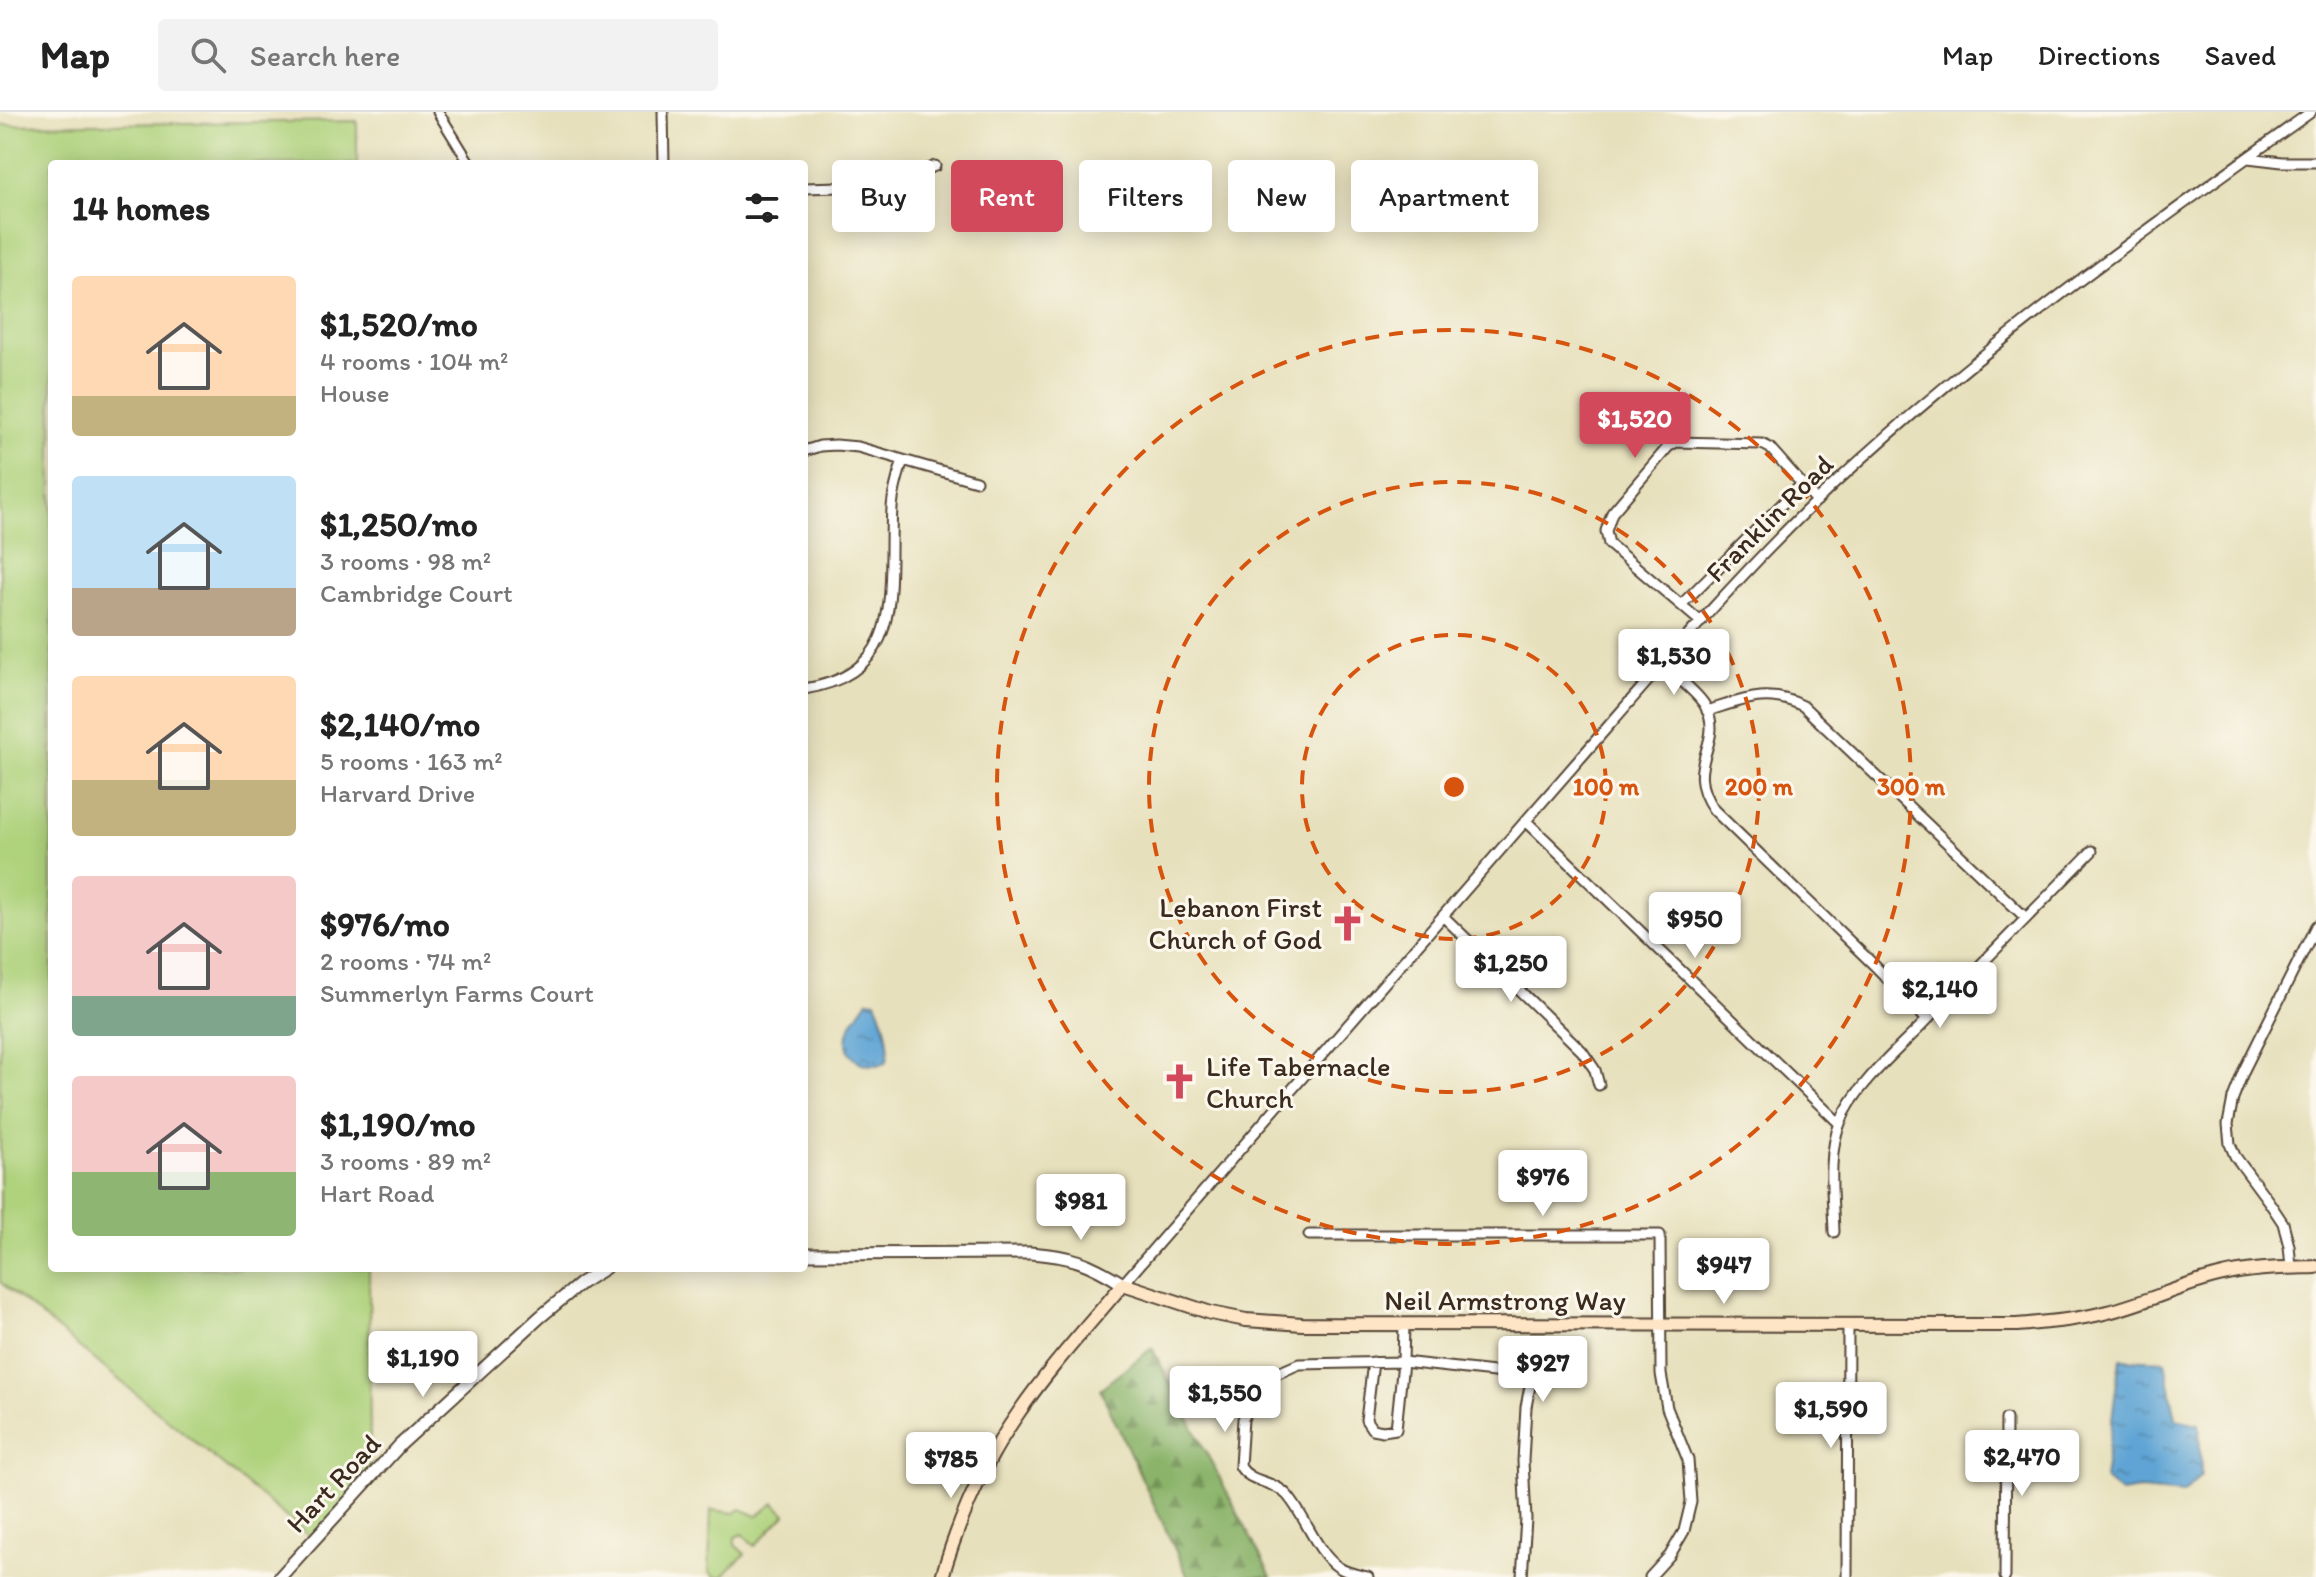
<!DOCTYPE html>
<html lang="en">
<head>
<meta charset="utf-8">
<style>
  :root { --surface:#fff; --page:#f2f2f2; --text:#222; --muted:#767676; --line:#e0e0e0; --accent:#d1495b }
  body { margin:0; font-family:Itim,sans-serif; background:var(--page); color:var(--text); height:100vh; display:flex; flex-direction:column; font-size:30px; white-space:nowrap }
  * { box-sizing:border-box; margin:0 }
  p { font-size:26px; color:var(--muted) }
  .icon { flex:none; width:44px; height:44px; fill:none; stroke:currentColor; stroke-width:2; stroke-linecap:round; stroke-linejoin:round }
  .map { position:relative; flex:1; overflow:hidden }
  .panel { position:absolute; left:48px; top:48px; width:760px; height:1112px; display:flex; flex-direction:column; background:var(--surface); border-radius:8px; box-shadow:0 4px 20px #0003 }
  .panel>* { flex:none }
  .hud { position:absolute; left:832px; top:48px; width:760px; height:72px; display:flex; gap:16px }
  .price { position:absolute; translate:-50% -68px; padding:0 18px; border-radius:8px; background:#fff; color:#222; font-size:26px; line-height:52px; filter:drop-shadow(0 2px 4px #0008) }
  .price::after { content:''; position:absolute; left:50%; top:48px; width:24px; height:18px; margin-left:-12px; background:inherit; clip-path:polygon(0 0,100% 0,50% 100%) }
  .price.on { background:var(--accent); color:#fff }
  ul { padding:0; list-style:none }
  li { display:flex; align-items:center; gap:24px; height:200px; padding:0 24px }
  li span { display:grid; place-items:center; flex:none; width:224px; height:160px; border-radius:8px; color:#555 }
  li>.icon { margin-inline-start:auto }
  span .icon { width:96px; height:96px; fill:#fffc; stroke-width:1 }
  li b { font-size:34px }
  h2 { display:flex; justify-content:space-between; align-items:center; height:96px; padding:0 24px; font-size:34px }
  .tag { padding:0 28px; border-radius:8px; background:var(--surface); box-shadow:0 4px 20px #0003; font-size:28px; line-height:72px }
  .tag.on { background:var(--accent); color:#fff }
  header { display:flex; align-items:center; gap:48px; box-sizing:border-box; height:112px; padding:0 40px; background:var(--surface); border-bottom:2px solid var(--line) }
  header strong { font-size:38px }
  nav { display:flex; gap:44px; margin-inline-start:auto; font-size:28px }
  .search { width:560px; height:72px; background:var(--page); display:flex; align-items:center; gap:20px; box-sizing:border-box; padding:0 28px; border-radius:8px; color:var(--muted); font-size:30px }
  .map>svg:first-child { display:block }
</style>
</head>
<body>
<header>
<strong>Map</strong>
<div class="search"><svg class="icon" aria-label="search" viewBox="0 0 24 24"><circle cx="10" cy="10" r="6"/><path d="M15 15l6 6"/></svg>Search here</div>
<nav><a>Map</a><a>Directions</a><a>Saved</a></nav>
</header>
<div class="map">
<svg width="2316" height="1465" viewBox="0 0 2316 1465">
  <defs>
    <pattern id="forest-firs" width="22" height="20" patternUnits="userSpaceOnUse" patternTransform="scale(2)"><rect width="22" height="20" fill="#8bb46b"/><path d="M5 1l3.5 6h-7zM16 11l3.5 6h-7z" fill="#739357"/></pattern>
    <pattern id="water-ripples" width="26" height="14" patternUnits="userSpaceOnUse" patternTransform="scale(2)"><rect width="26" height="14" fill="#5ea4d4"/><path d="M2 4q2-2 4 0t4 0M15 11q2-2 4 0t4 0" fill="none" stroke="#4f86ab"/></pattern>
  </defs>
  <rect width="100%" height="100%" fill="#fbf7ec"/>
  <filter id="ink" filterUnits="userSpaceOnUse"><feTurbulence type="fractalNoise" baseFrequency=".0125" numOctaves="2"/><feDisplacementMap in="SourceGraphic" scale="16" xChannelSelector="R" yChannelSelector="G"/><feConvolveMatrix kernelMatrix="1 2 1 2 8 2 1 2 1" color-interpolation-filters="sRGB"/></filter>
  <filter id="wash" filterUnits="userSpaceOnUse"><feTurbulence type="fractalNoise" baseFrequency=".006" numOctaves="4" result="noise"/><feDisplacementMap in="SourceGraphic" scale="32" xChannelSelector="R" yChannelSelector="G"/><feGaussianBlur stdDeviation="1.8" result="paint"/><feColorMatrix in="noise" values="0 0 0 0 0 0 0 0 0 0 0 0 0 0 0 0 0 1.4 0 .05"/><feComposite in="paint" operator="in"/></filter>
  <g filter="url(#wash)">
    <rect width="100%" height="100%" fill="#e7e0bc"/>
    <path fill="url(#forest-firs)" stroke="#636f44" stroke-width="2" d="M 1152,1236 L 1271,1465 L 1188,1465 L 1100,1277 Z"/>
    <path fill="#afd27b" stroke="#757e4c" stroke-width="2" d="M 357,9 L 357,52 L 52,52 L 52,1156 L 369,1156 L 370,1364 L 313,1427 L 0,1170 L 0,13 Z
      M 774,1391 L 786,1402 L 755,1434 L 743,1422 L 735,1425 L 735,1433 L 745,1442 L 722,1465 L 715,1465 L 709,1460 L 711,1398 L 734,1401 L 741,1397 L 757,1404 Z"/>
    <path fill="url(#water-ripples)" stroke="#4c6779" stroke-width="2" d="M 868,888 L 876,889 C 883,905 893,934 886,951 C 861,959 839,942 850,916 C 854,906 862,897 868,888 Z
      M 2120,1247 L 2165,1249 L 2176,1307 L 2199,1312 L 2201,1363 L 2183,1382 L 2140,1378 L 2121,1381 L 2104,1367 Z"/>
  </g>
  <g filter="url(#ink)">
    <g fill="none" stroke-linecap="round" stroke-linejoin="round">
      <defs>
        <path id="minor" d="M 438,0 L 470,52
          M 663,0 L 664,52
          M 2248,46 L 2282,50 L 2316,50
          M 804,76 L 876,74 L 896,69 L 935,54
          M 804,339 L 820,334 L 836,333 L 858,335 L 976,369
          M 1681,493 L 1802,372
          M 1701,510 L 1609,432 L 1606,419 L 1612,401 L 1668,335 L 1676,330 L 1762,332 L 1770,336 L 1817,389
          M 1663,553 C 1676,565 1694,577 1704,592 C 1728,632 1680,651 1714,698 L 1874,853 L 1927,908
          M 804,577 C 909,561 887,473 892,396 C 893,379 898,364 903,348
          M 1707,599 C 1743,588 1767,576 1803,594 L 2026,806
          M 1526,709 L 1840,1012
          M 1443,804 L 1582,939 L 1595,958 L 1599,973
          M 1834,1120 C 1833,1085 1827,1044 1840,1011 C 1855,973 1898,938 1926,909 C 1981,852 2037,795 2092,739
          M 1309,1123 L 1660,1123 L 1661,1262 L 1667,1296 L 1688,1348 L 1691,1390 L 1684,1419 L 1670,1443 L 1650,1465
          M 2291,1155 L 2289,1134 L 2283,1111 L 2269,1090 L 2235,1044 L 2230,1032 L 2228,1012 L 2233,986 L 2244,958 L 2316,814
          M 1123,1172 C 1262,1011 1403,850 1543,689 C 1630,590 1715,488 1809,396 C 1963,247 2138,124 2311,0
          M 1373,1250 L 1366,1308 L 1372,1317 L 1383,1319 L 1396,1317 L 1403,1250 L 1521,1263 L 1530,1274 L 1526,1295 L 1523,1349 L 1526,1407 L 1522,1465
          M 1368,1465 C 1358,1463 1346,1461 1338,1455 C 1316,1440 1305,1403 1287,1383 C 1274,1368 1249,1371 1240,1354 L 1243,1307 L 1256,1281 L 1276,1262 L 1299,1252 L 1403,1250 L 1404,1212
          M 1847,1465 L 1848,1213
          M 2005,1465 L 2006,1307"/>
        <path id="tertiary" d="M 804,1142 L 1030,1141 C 1071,1144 1088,1150 1123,1172
          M 280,1465 L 400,1333 L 540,1205 L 581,1171 L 605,1156"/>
        <path id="secondary" d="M 942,1465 C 959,1407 984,1350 1019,1300 C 1050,1255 1088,1214 1123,1172 L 1211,1201 L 1246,1208 L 1302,1212 L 2017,1213 C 2047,1210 2078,1208 2108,1200 C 2145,1191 2181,1173 2219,1164 C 2251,1156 2283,1156 2316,1155"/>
      </defs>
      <use href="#minor" stroke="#554536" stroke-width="13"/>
      <use href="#tertiary" stroke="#554536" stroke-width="15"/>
      <use href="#secondary" stroke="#554536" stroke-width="16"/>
      <use href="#minor" stroke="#fff" stroke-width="9"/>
      <use href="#tertiary" stroke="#fff" stroke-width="11"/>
      <use href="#secondary" stroke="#fde5c5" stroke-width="12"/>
    </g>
  </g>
  <g fill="none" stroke="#d7540e" stroke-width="4" stroke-dasharray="14 10">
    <circle cx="1454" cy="675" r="152"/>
    <circle cx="1454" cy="675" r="305"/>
    <circle cx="1454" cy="675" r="457"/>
  </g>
  <defs>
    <symbol id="church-bare" viewBox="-9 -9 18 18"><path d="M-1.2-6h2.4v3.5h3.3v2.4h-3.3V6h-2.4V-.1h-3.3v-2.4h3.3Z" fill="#d1495b" stroke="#fbf7ec" stroke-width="2.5" paint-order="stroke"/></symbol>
  </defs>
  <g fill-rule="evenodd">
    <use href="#church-bare" x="1322" y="786" width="51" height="51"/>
    <use href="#church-bare" x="1154" y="944" width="51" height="51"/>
  </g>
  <g text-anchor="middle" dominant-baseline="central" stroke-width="6" stroke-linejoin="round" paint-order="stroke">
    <g font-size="28" fill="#3b2a1e" stroke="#fbf7ec">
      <text transform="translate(1769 406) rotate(-45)">Franklin Road</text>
      <text x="1505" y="1188">Neil Armstrong Way</text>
      <text transform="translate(333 1371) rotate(-47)">Hart Road</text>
    </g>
    <g font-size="28" fill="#3b2a1e" stroke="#fbf7ec" text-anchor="end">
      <text x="1322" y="795">Lebanon First<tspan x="1322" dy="32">Church of God</tspan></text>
      <text x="1206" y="954" text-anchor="start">Life Tabernacle<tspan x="1206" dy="32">Church</tspan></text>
    </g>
  </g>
  <circle cx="1454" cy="675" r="12" fill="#d7540e" stroke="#fbf7ec" stroke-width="4"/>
  <g font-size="24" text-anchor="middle" font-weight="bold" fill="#d7540e" stroke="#fbf7ec" stroke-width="6" stroke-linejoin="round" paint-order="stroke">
    <text x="1606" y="683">100 m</text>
    <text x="1759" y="683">200 m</text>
    <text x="1911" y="683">300 m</text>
  </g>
</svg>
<b class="price on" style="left:1635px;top:348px">$1,520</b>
<b class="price" style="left:1674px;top:585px">$1,530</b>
<b class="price" style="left:1695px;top:848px">$950</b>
<b class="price" style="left:1511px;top:892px">$1,250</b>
<b class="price" style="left:1940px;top:918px">$2,140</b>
<b class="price" style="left:1543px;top:1106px">$976</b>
<b class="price" style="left:1081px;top:1130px">$981</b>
<b class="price" style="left:1724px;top:1194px">$947</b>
<b class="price" style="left:423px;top:1287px">$1,190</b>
<b class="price" style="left:1543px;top:1292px">$927</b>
<b class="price" style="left:1225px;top:1322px">$1,550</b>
<b class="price" style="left:1831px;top:1338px">$1,590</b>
<b class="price" style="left:2022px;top:1386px">$2,470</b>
<b class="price" style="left:951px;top:1388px">$785</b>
<div class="hud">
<a class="tag">Buy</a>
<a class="tag on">Rent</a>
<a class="tag">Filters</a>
<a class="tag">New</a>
<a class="tag">Apartment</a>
</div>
<section class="panel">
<h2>14 homes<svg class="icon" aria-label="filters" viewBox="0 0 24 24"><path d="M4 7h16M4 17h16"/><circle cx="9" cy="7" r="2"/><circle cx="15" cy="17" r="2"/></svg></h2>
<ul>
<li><span style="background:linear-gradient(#ffd9b3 75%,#c2b280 0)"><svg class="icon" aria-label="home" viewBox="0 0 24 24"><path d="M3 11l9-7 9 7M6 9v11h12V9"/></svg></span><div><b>$1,520/mo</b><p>4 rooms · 104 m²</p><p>House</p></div></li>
<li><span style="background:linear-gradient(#bfe0f5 70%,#b9a48a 0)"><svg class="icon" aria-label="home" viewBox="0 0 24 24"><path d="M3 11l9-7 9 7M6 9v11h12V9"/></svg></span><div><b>$1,250/mo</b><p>3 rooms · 98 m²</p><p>Cambridge Court</p></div></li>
<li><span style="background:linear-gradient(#ffd9b3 65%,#c2b280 0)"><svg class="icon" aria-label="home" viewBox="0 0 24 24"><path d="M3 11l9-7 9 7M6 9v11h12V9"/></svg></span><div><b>$2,140/mo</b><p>5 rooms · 163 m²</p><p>Harvard Drive</p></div></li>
<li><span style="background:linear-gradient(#f6c9c9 75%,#7fa58c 0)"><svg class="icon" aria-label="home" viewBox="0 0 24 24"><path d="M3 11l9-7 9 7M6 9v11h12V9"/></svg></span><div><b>$976/mo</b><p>2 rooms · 74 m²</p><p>Summerlyn Farms Court</p></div></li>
<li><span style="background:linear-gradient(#f6c9c9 60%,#8fb573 0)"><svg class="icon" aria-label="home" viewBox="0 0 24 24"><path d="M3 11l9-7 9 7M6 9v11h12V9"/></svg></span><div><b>$1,190/mo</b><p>3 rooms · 89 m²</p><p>Hart Road</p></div></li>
</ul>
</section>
</div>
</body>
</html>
